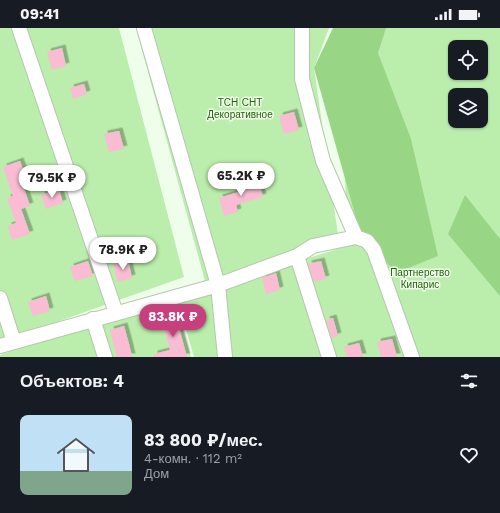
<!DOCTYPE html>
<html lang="ru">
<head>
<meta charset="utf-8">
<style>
  :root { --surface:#171b24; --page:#20242c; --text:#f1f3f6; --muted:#9ea1a6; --line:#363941; --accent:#c73f7d }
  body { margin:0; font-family:"Work Sans",sans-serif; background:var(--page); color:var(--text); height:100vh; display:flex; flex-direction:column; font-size:15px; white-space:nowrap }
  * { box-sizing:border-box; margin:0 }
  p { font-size:13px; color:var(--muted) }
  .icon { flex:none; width:22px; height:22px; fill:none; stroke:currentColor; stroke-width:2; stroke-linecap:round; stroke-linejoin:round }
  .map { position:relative; height:329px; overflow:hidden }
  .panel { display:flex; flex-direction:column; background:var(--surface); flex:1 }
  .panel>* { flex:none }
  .controls { position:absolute; left:448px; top:12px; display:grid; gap:8px }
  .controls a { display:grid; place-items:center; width:40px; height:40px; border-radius:8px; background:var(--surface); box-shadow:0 1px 3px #0004; font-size:20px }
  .price { position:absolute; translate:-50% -34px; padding:0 9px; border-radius:14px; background:#fff; color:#222; font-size:13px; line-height:26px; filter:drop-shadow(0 1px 2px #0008) }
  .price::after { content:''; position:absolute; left:50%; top:24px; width:12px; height:9px; margin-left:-6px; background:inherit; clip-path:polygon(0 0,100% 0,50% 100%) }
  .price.selected { background:var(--accent); color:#fff }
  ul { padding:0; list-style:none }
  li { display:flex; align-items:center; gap:12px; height:100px; padding:0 20px }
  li+li { border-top:1px solid var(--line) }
  li span { display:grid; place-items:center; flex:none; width:112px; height:80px; border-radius:8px; color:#555 }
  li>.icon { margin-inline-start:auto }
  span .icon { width:48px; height:48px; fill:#fffc; stroke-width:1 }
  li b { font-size:17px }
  h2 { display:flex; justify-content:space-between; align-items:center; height:48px; padding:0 20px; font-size:17px }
  .status { display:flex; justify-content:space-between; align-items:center; height:28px; padding:0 20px; background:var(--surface); direction:ltr }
  .status svg { height:11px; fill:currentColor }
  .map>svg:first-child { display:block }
</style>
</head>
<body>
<div class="status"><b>09:41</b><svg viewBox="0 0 49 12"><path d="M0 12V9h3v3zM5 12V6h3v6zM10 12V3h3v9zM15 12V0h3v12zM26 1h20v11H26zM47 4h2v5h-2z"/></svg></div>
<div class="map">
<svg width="500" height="329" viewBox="0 0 500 329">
  <defs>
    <filter id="shadow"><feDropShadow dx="3.5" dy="-3.5" stdDeviation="0" flood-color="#0004"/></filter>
  </defs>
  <rect width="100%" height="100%" fill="#eefeea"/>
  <path fill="#bbedac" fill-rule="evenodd" d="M 0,0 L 119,0 L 184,249 L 0,314 Z
    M 136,0 L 329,0 L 314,40 L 338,207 L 205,253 Z
    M 341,0 L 500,0 L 500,329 L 194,329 L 177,271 L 347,218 ZM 455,19 L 481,19 L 481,45 L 455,45 ZM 455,67 L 481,67 L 481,93 L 455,93 Z
    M 174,273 L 191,329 L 0,329 L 0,327 L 11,323 Z"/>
  <path fill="#98d685" d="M 333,0 L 386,0 L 378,25 L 411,111 L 438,228 L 396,245 L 360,204 L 314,40 Z
    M 465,167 L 500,211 L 500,268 L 448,206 Z"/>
  <path fill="#fabcd2" filter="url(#shadow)" d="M 62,20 L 66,38 L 52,42 L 47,24 Z
    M 84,56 L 87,66 L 73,71 L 70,60 Z
    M 294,84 L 299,102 L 284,106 L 279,88 Z
    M 119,103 L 124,121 L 109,124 L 104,106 Z
    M 20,133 L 25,147 L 20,149 L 30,178 L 21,181 L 30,206 L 12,212 L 8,198 L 16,195 L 7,170 L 13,168 L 3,139 Z
    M 258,151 L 263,169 L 236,177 L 238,184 L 224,188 L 219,170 L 245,162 L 243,155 Z
    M 59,161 L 63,175 L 46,181 L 41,167 Z
    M 128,232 L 132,250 L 118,254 L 113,236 Z
    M 88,233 L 93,248 L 75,253 L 70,239 Z
    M 321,233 L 326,251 L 314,254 L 308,236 Z
    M 276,245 L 280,262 L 266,266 L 262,250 Z
    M 46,268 L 50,283 L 33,288 L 28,274 Z
    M 175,285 L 187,329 L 154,329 L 154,326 L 170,322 L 161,289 Z
    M 333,290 L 338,308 L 332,310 L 326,292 Z
    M 124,298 L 129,316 L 132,329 L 117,329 L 110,302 Z
    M 392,311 L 397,329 L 381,329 L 377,314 Z
    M 359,315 L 363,329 L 347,329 L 344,319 Z"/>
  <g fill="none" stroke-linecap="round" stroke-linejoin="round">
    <defs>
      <path id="minor" d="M 19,0 L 116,285
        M 144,0 L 218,257 L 225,329
        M 302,0 L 302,51 L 323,133 L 356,209
        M 297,228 L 329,329
        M 0,270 L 14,314
        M 93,291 L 105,329
        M 0,318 L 218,257 L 297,228 L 313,218 L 356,209 L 367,213 L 374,222 L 412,329"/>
    </defs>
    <use href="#minor" stroke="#b5c7af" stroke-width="16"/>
    <use href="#minor" stroke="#fff" stroke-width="14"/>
  </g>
  <g text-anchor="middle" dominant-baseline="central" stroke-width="3" stroke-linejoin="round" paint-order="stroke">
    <g font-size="10" fill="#255d0b" stroke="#eefeea">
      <text x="240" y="74">ТСН СНТ<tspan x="240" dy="12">Декоративное</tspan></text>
      <text x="420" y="244">Партнерство<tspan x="420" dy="12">Кипарис</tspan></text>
    </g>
  </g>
</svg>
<div class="controls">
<a><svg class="icon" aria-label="locate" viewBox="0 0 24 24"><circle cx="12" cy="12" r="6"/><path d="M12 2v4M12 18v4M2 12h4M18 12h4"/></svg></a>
<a><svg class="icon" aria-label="layers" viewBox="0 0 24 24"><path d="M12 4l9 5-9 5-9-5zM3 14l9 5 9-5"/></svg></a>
</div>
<b class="price" style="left:241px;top:169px">65.2K ₽</b>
<b class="price" style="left:52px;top:171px">79.5K ₽</b>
<b class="price" style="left:123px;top:243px">78.9K ₽</b>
<b class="price selected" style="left:173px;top:310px">83.8K ₽</b>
</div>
<section class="panel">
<h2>Объектов: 4<svg class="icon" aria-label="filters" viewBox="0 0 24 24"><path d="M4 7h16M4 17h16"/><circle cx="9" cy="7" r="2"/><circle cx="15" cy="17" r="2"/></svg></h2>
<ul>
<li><span style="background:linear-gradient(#bfe0f5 70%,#7fa58c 0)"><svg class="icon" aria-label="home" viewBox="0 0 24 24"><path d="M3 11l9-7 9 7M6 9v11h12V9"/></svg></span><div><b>83 800 ₽/мес.</b><p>4-комн. · 112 m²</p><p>Дом</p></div><svg class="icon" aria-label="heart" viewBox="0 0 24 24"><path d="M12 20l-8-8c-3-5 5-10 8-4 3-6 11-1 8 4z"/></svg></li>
</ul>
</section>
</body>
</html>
